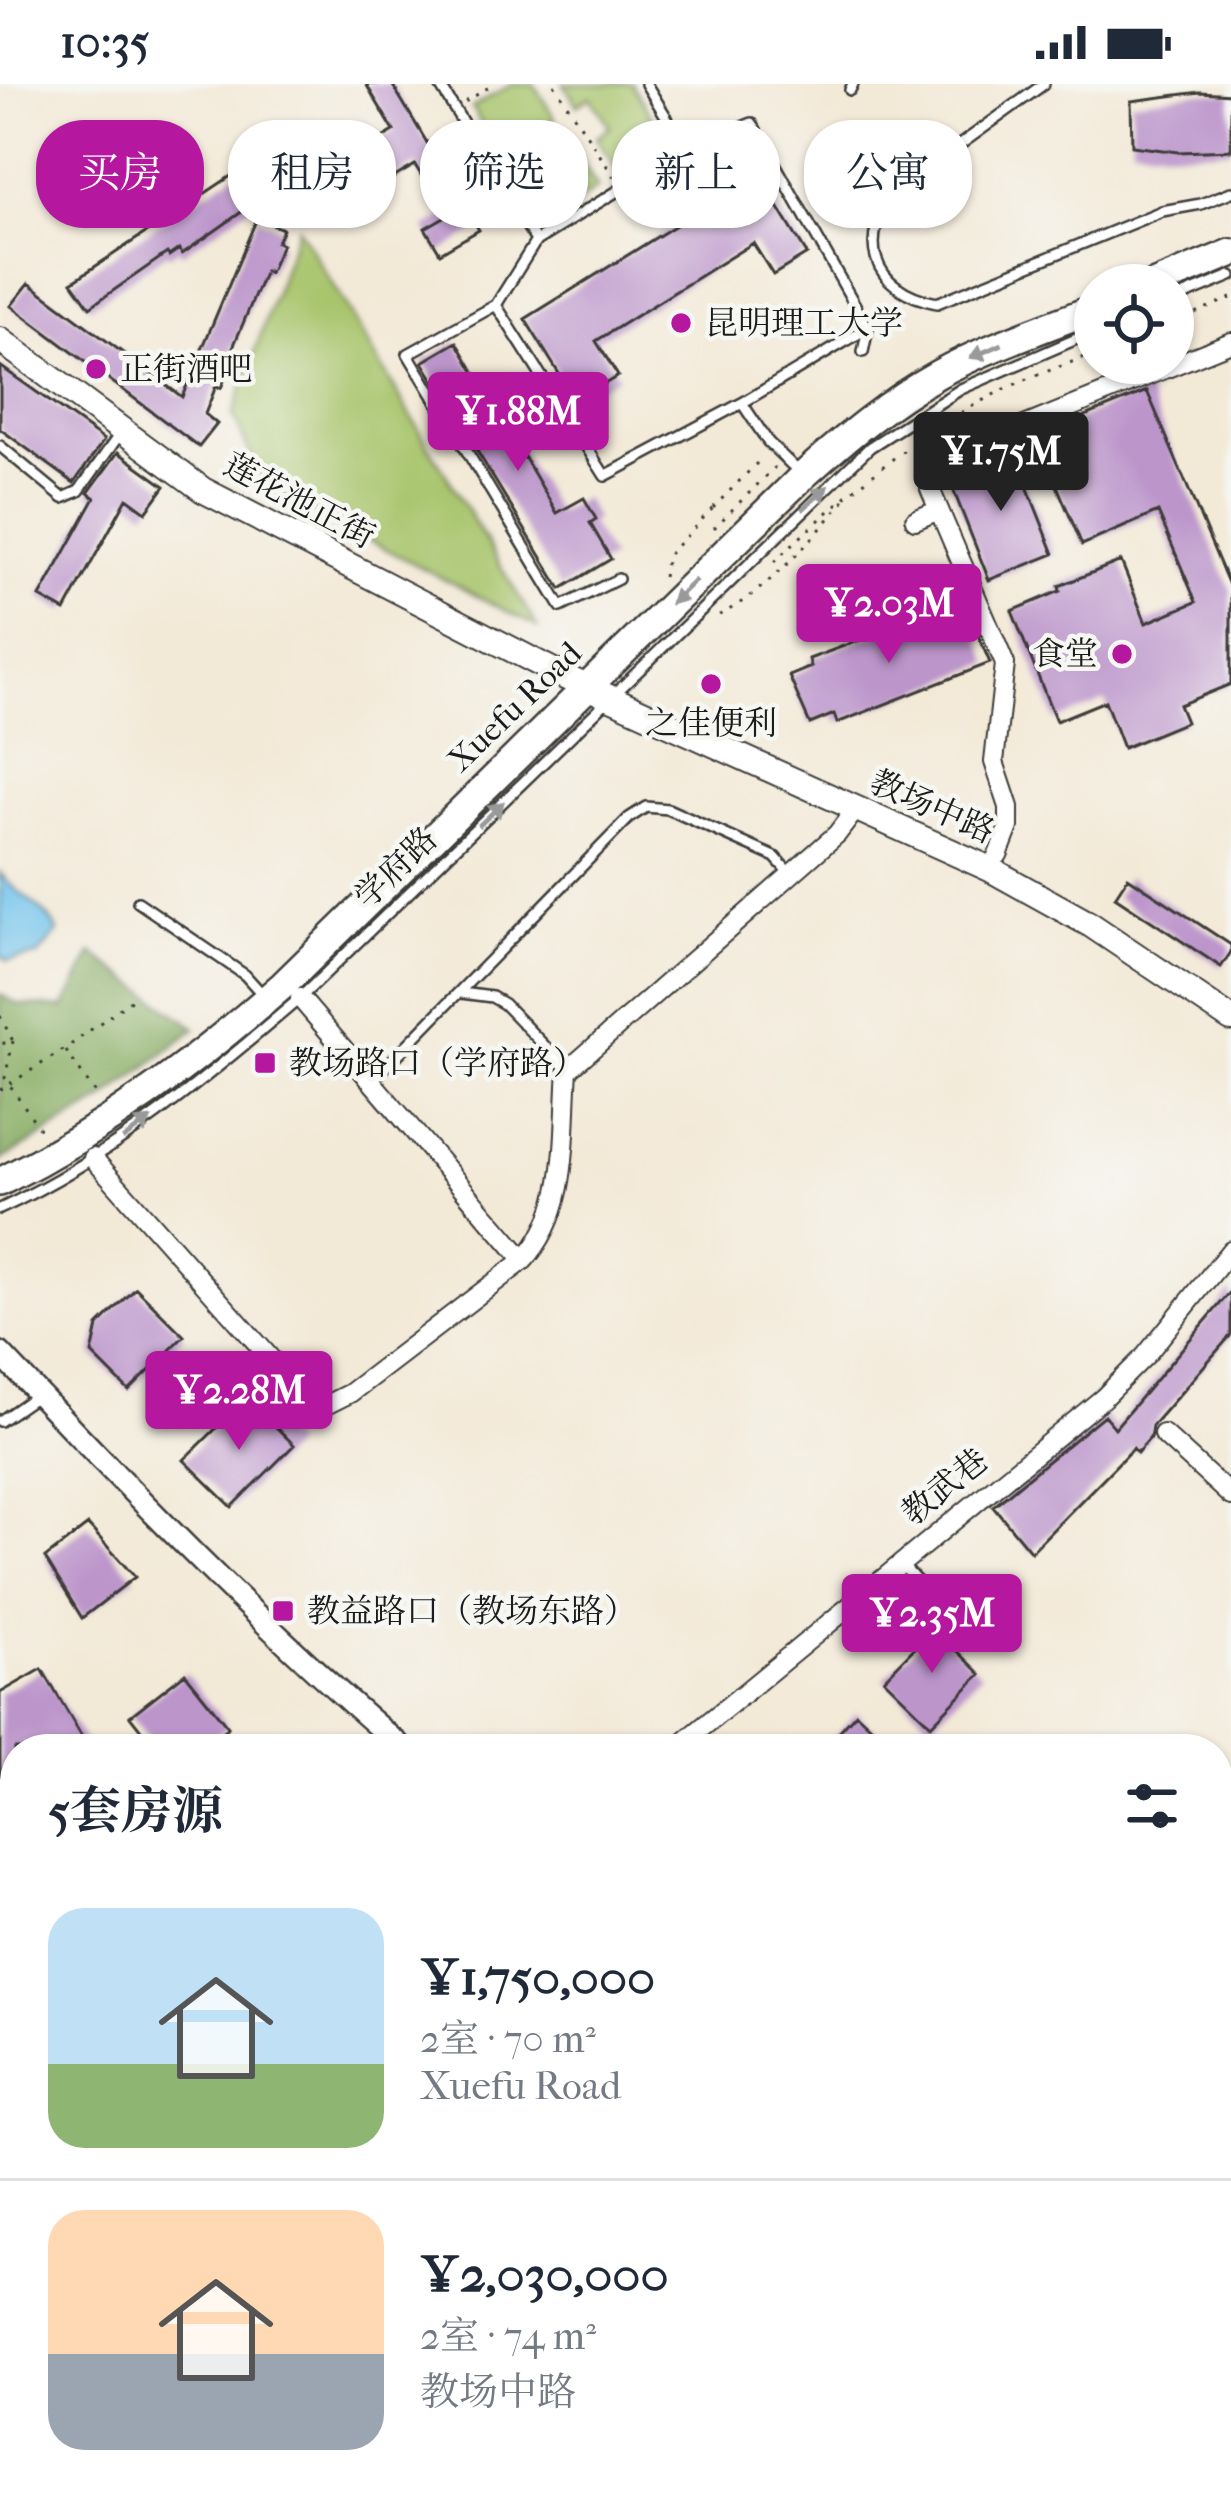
<!DOCTYPE html>
<html lang="zh">
<head>
<meta charset="utf-8">
<style>
  :root { --surface:#fff; --page:#f2f2f3; --text:#1f2937; --muted:#747a83; --line:#e0e1e3; --accent:#b5179e }
  body { margin:0; font-family:"IM FELL French Canon","Noto Serif SC",serif; background:var(--page); color:var(--text); height:100vh; display:flex; flex-direction:column; font-size:45px; white-space:nowrap }
  * { box-sizing:border-box; margin:0 }
  p { font-size:39px; color:var(--muted) }
  .icon { flex:none; width:66px; height:66px; fill:none; stroke:currentColor; stroke-width:2; stroke-linecap:round; stroke-linejoin:round }
  .map { position:relative; flex:1; overflow:hidden }
  .sheet { position:absolute; left:0px; top:1650px; width:1233px; height:771px; display:flex; flex-direction:column; background:var(--surface); border-radius:48px 48px 0 0; box-shadow:0 3px 9px #0004 }
  .sheet>* { flex:none }
  .hud { position:absolute; left:36px; top:36px; width:1161px; height:108px; display:flex; gap:24px }
  .tools { position:absolute; left:1074px; top:180px; display:grid; gap:24px }
  .tools a { display:grid; place-items:center; width:120px; height:120px; border-radius:50%; background:var(--surface); box-shadow:0 3px 9px #0004; font-size:60px }
  .price { position:absolute; translate:-50% -102px; padding:0 27px; border-radius:12px; background:var(--accent); color:#fff; font-size:39px; line-height:78px; filter:drop-shadow(0 3px 6px #0008) }
  .price::after { content:''; position:absolute; left:50%; top:72px; width:36px; height:27px; margin-left:-18px; background:inherit; clip-path:polygon(0 0,100% 0,50% 100%) }
  .price.selected { background:#222; color:#fff }
  ul { padding:0; list-style:none }
  li { display:flex; align-items:center; gap:36px; height:300px; padding:0 48px }
  li+li { border-top:3px solid var(--line) }
  li span { display:grid; place-items:center; flex:none; width:336px; height:240px; border-radius:36px; color:#555 }
  li>.icon { margin-inline-start:auto }
  span .icon { width:144px; height:144px; fill:#fffc; stroke-width:1 }
  li b { font-size:51px }
  h2 { display:flex; justify-content:space-between; align-items:center; height:144px; padding:0 48px; font-size:51px }
  .tag { padding:0 42px; border-radius:48px; background:var(--surface); box-shadow:0 3px 9px #0004; font-size:42px; line-height:108px }
  .tag.selected { background:var(--accent); color:#fff }
  .status { display:flex; justify-content:space-between; align-items:center; height:84px; padding:0 60px; background:var(--surface); direction:ltr }
  .status svg { height:33px; fill:currentColor }
  .map>svg:first-child { display:block }
</style>
</head>
<body>
<div class="status"><b>10:35</b><svg viewBox="0 0 49 12"><path d="M0 12V9h3v3zM5 12V6h3v6zM10 12V3h3v9zM15 12V0h3v12zM26 1h20v11H26zM47 4h2v5h-2z"/></svg></div>
<div class="map">
<svg width="1231" height="2419" viewBox="0 0 1231 2419">
  <rect width="100%" height="100%" fill="#f6f6f2"/>
  <filter id="ink" filterUnits="userSpaceOnUse"><feTurbulence type="fractalNoise" baseFrequency=".00833" numOctaves="2"/><feDisplacementMap in="SourceGraphic" scale="24" xChannelSelector="R" yChannelSelector="G"/><feConvolveMatrix kernelMatrix="1 2 1 2 8 2 1 2 1" color-interpolation-filters="sRGB"/></filter>
  <filter id="wash" filterUnits="userSpaceOnUse"><feTurbulence type="fractalNoise" baseFrequency=".004" numOctaves="4" result="noise"/><feDisplacementMap in="SourceGraphic" scale="48" xChannelSelector="R" yChannelSelector="G"/><feGaussianBlur stdDeviation="2.7" result="paint"/><feColorMatrix in="noise" values="0 0 0 0 0 0 0 0 0 0 0 0 0 0 0 0 0 1.4 0 .05"/><feComposite in="paint" operator="in"/></filter>
  <g filter="url(#wash)">
    <rect width="100%" height="100%" fill="#f3e9d7"/>
    <path fill="#a7c46b" stroke="#627044" stroke-width="3" d="M 512,0 L 534,0 L 555,35 L 543,43 L 561,72 L 574,65 L 598,104 L 542,138 L 472,24 Z
      M 564,0 L 632,0 L 670,62 L 621,93 L 596,53 L 610,43 L 591,13 L 577,21 Z
      M 298,143 L 537,543 L 264,402 L 233,331 Z
      M 751,2406 L 961,2406 L 951,2419 L 768,2419 Z"/>
    <path fill="#85aa5f" stroke="#50633e" stroke-width="3" d="M 92,869 L 196,944 L 101,1018 L 0,1077 L 0,910 L 17,920 L 64,924 Z"/>
    <path fill="#70c2ec" stroke="#466f84" stroke-width="3" d="M 0,789 C 17,812 46,822 58,848 L 38,872 L 8,877 L 0,871 Z"/>
    <g id="blocks">
      <path fill="#bc95cb" d="M 366,0 L 392,0 L 479,146 L 440,169 L 425,144 L 446,132 L 415,81 L 354,117 L 333,83 L 394,47 Z
        M 1200,8 L 1231,10 L 1231,66 L 1178,68 L 1132,62 L 1131,17 Z
        M 249,80 L 266,104 L 254,112 L 257,117 L 182,170 L 179,165 L 169,172 L 167,169 L 90,223 L 72,198 Z
        M 758,90 L 807,170 L 773,191 L 753,159 L 596,257 L 618,292 L 576,317 L 525,235 Z
        M 257,134 L 283,145 L 277,158 L 282,160 L 269,189 L 265,187 L 229,273 L 233,275 L 221,304 L 216,302 L 205,330 L 217,340 L 199,363 L 11,222 L 29,199 L 182,313 Z
        M 457,258 L 557,429 L 584,414 L 596,435 L 590,439 L 611,475 L 561,505 L 423,278 Z
        M 0,282 L 104,356 L 74,399 L 0,345 Z
        M 1147,307 L 1231,506 L 1231,600 L 1179,621 L 1186,638 L 1123,664 L 1105,617 L 1056,637 L 1012,527 L 1060,507 L 1059,502 L 1121,477 L 1146,539 L 1196,518 L 1158,428 L 1082,461 L 1036,352 Z
        M 1011,362 L 1054,470 L 989,496 L 949,395 L 965,381 Z
        M 118,368 L 165,402 L 146,428 L 127,414 L 65,527 L 40,513 L 95,414 L 88,409 Z
        M 966,523 L 990,579 L 837,639 L 834,630 L 810,640 L 789,592 L 811,583 L 809,575 L 940,526 L 942,533 Z
        M 1128,793 L 1231,861 L 1231,868 L 1221,883 L 1115,813 Z
        M 136,1204 L 184,1252 L 129,1307 L 92,1270 L 98,1242 Z
        M 1231,1207 L 1231,1251 L 1152,1342 L 1150,1354 L 1137,1369 L 1133,1364 L 1031,1468 L 993,1422 L 1104,1331 L 1115,1344 Z
        M 247,1314 L 294,1361 L 232,1423 L 184,1376 Z
        M 88,1441 L 135,1493 L 82,1534 L 45,1474 Z
        M 934,1544 L 981,1590 L 931,1641 L 884,1595 Z
        M 42,1585 L 89,1665 L 15,1665 L 15,1845 L 0,1854 L 0,1609 Z
        M 185,1589 L 228,1643 L 200,1665 L 156,1665 L 130,1632 Z
        M 856,1629 L 895,1665 L 823,1665 Z"/>
    </g>
  </g>
  <g filter="url(#ink)">
    <use href="#blocks" fill-opacity="0" stroke="#3c3b38" stroke-width="3"/>
    <g fill="none" stroke-linecap="round" stroke-linejoin="round">
      <defs>
        <path id="service" d="M 439,0 L 536,157 L 686,65 L 752,39 L 868,244 L 742,319
          M 646,0 L 686,65
          M 1044,0 L 900,104 C 854,152 871,207 937,219 L 1162,127 L 1201,120 L 1231,108
          M 850,6 L 853,0
          M 536,157 L 496,221 L 605,392 L 742,319 L 768,358 L 799,388
          M 1173,216 L 1231,192
          M 496,221 L 408,270 L 561,523 L 618,495
          M 863,268 L 868,244
          M 0,362 L 63,414 L 79,407 L 122,347
          M 138,818 L 245,891 L 263,911
          M 461,909 L 492,913 L 504,920 L 568,986
          M 371,998 L 629,734 L 646,723 L 668,725 L 775,773 L 791,791
          M 0,1125 C 112,1073 207,994 300,914 L 870,363 L 961,305 L 1095,247
          M 0,1337 L 39,1310
          M 900,1479 L 952,1536"/>
        <path id="minor" d="M 915,436 L 939,426
          M 998,771 L 1009,743 L 1009,723 L 994,678 L 1005,580 L 930,405 L 940,383 L 958,369 L 1231,258
          M 300,914 L 524,1176
          M 93,1074 L 302,1310 L 326,1321 L 350,1309 L 524,1176 C 571,1125 563,1051 568,986 L 837,750 L 856,725
          M 1163,1350 L 1231,1412
          M 372,1665 L 389,1652
          M 676,1665 L 1103,1314 L 1146,1271 L 1231,1166
          M 0,1921 L 15,1914
          M 1218,2166 L 1231,2177
          M 0,2233 L 15,2247
          M 0,2285 L 15,2269
          M 206,2406 L 222,2419
          M 723,2406 L 741,2419"/>
        <path id="tertiary" d="M 0,1269 C 130,1407 260,1542 404,1665
          M 389,2419 L 396,2406"/>
        <path id="secondary" d="M 0,256 L 203,406 L 567,594 L 990,785 L 1091,841 L 1231,935"/>
        <path id="primary" d="M 1153,201 L 1231,169
          M 0,1098 C 109,1043 191,981 283,901 L 803,392 C 845,354 888,318 938,290 C 988,263 1042,245 1095,224"/>
      </defs>
      <use href="#service" stroke="#3c3b38" stroke-width="14"/>
      <use href="#minor" stroke="#3c3b38" stroke-width="22"/>
      <use href="#tertiary" stroke="#3c3b38" stroke-width="26"/>
      <use href="#secondary" stroke="#3c3b38" stroke-width="28"/>
      <use href="#primary" stroke="#3c3b38" stroke-width="32"/>
      <path stroke="#3c3b38" stroke-width="3" stroke-dasharray="3 9" stroke-linecap="butt" d="M 554,0 L 614,93
        M 465,18 L 494,0
        M 1110,201 L 1129,194
        M 1173,238 L 1231,214
        M 714,444 L 775,383
        M 774,478 C 841,414 910,354 993,311 C 1025,294 1061,283 1095,269
        M 663,493 L 667,472 L 713,424
        M 719,531 C 764,510 816,453 847,412
        M 0,932 L 13,957 L 0,960
        M 13,957 L 5,994 L 44,1051
        M 66,967 L 98,1013
        M 0,1006 L 65,965 L 132,915"/>
      <use href="#service" stroke="#fff" stroke-width="9"/>
      <use href="#minor" stroke="#fff" stroke-width="18"/>
      <use href="#tertiary" stroke="#fff" stroke-width="21"/>
      <use href="#secondary" stroke="#fff" stroke-width="24"/>
      <use href="#primary" stroke="#fff" stroke-width="27"/>
      <path stroke="#3c3b38" stroke-width="3" stroke-dasharray="3 9" stroke-linecap="butt" d="M 713,424 L 758,378"/>
    </g>
    <defs><path id="oneway-solid" d="M-6-.8H1V-3.2L6.5 0L1 3.2V.8H-6Z" transform="scale(3)"/></defs>
    <g fill="#999">
      <use href="#oneway-solid" transform="translate(986 267) rotate(157)"/>
      <use href="#oneway-solid" transform="translate(815 414) rotate(-43)"/>
      <use href="#oneway-solid" transform="translate(683 508) rotate(136)"/>
      <use href="#oneway-solid" transform="translate(491 730) rotate(-44)"/>
      <use href="#oneway-solid" transform="translate(137 1045) rotate(-36)"/>
    </g>
  </g>
  <g fill="#b5179e" stroke="#f6f6f2" stroke-width="4.5">
    <circle cx="681" cy="239" r="12"/>
    <circle cx="96" cy="285" r="12"/>
    <circle cx="1122" cy="570" r="12"/>
    <circle cx="711" cy="600" r="12"/>
    <rect x="253" y="967" width="24" height="24" rx="6"/>
    <rect x="271" y="1515" width="24" height="24" rx="6"/>
  </g>
  <g text-anchor="middle" dominant-baseline="central" stroke-width="9" stroke-linejoin="round" paint-order="stroke">
    <g font-size="33" fill="#1c1c1c" stroke="#f6f6f2" text-anchor="start">
      <text x="705" y="239">昆明理工大学</text>
      <text x="120" y="285">正街酒吧</text>
      <text x="1098" y="570" text-anchor="end">食堂</text>
      <text x="711" y="639" text-anchor="middle">之佳便利</text>
      <text x="289" y="979">教场路口（学府路）</text>
      <text x="307" y="1527">教益路口（教场东路）</text>
    </g>
    <g font-size="33" fill="#1c1c1c" stroke="#f6f6f2">
      <text transform="translate(299 417) rotate(28)">莲花池正街</text>
      <text transform="translate(515 623) rotate(-44)">Xuefu Road</text>
      <text transform="translate(932 723) rotate(24)">教场中路</text>
      <text transform="translate(396 784) rotate(-44)">学府路</text>
      <text transform="translate(945 1403) rotate(-39)">教武巷</text>
    </g>
  </g>
</svg>
<div class="tools">
<a><svg class="icon" aria-label="locate" viewBox="0 0 24 24"><circle cx="12" cy="12" r="6"/><path d="M12 2v4M12 18v4M2 12h4M18 12h4"/></svg></a>
</div>
<b class="price" style="left:518px;top:390px">¥1.88M</b>
<b class="price selected" style="left:1001px;top:430px">¥1.75M</b>
<b class="price" style="left:889px;top:582px">¥2.03M</b>
<b class="price" style="left:239px;top:1369px">¥2.28M</b>
<b class="price" style="left:932px;top:1592px">¥2.35M</b>
<div class="hud">
<a class="tag selected">买房</a>
<a class="tag">租房</a>
<a class="tag">筛选</a>
<a class="tag">新上</a>
<a class="tag">公寓</a>
</div>
<section class="sheet">
<h2>5套房源<svg class="icon" aria-label="filters" viewBox="0 0 24 24"><path d="M4 7h16M4 17h16"/><circle cx="9" cy="7" r="2"/><circle cx="15" cy="17" r="2"/></svg></h2>
<ul>
<li><span style="background:linear-gradient(#bfe0f5 65%,#8fb573 0)"><svg class="icon" aria-label="home" viewBox="0 0 24 24"><path d="M3 11l9-7 9 7M6 9v11h12V9"/></svg></span><div><b>¥1,750,000</b><p>2室 · 70 m²</p><p>Xuefu Road</p></div></li>
<li><span style="background:linear-gradient(#ffd9b3 60%,#9aa5b1 0)"><svg class="icon" aria-label="home" viewBox="0 0 24 24"><path d="M3 11l9-7 9 7M6 9v11h12V9"/></svg></span><div><b>¥2,030,000</b><p>2室 · 74 m²</p><p>教场中路</p></div></li>
</ul>
</section>
</div>
</body>
</html>
